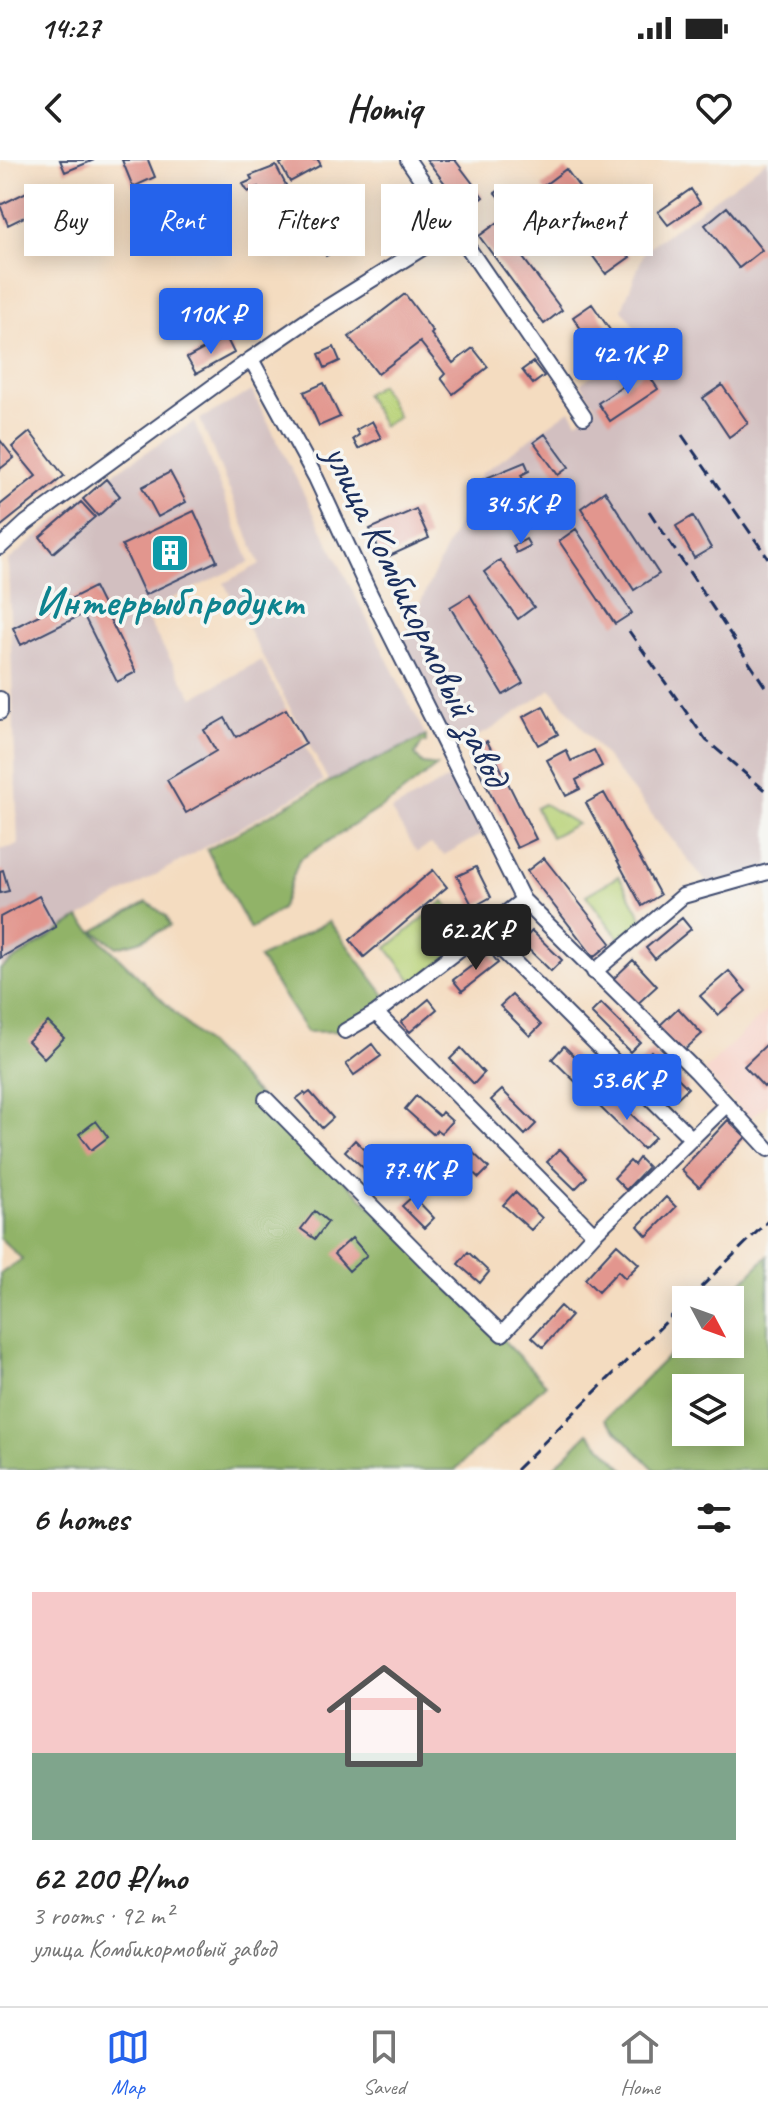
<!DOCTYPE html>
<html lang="en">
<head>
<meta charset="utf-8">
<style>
  :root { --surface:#fff; --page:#f6f6f6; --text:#222; --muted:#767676; --line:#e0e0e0; --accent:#2563eb }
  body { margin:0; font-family:Caveat,sans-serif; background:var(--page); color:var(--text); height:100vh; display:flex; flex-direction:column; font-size:30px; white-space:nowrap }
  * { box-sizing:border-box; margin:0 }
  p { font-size:26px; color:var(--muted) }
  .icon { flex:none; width:44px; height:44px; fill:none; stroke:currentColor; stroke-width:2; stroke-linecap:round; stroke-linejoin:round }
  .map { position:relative; height:1310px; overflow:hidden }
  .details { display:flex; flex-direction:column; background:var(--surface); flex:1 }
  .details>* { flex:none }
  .top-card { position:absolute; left:24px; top:24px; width:720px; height:72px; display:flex; gap:16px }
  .needle { width:52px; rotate:131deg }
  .fabs { position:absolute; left:672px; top:1126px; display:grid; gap:16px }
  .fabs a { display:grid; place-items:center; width:72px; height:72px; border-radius:0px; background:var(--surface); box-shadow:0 4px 20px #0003; font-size:40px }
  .price { position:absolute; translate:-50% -68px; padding:0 18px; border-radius:8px; background:var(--accent); color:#fff; font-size:26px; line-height:52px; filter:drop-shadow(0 2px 4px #0008) }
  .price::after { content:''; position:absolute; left:50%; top:48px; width:24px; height:18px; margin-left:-12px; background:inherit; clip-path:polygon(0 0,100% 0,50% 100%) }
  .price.active { background:#222; color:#fff }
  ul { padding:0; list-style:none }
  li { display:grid; align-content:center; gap:16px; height:424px; padding:0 32px }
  li span { display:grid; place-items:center; height:248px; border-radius:0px; color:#555 }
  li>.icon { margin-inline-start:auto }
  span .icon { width:144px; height:144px; fill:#fffc; stroke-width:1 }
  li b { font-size:34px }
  h2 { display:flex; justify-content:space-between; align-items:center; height:96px; padding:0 32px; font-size:34px }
  .pill { padding:0 28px; border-radius:0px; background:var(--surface); box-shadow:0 4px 20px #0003; font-size:28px; line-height:72px }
  .pill.active { background:var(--accent); color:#fff }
  .status { display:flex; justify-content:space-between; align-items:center; height:56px; padding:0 40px; background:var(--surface); direction:ltr }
  .status svg { height:22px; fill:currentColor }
  header { display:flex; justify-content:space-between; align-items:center; height:104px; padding:0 32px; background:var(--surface); font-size:36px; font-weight:700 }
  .menu { display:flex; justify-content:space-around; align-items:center; height:112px; border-top:2px solid var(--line); background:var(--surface); font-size:22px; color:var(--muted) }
  .menu a { display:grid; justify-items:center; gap:4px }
  .menu .active { color:var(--accent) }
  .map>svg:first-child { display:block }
</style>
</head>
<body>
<div class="status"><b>14:27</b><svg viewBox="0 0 49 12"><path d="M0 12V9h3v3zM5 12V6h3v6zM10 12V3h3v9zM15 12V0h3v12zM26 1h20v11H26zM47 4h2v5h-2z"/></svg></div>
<header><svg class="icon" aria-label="back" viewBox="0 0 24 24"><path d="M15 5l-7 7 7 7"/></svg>Homiq<svg class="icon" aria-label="heart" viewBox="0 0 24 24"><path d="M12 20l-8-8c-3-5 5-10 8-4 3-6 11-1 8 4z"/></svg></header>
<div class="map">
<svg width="768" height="1310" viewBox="0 0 768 1310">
  <rect width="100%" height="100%" fill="#f6f6f2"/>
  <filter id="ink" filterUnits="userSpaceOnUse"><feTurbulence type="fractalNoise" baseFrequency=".0125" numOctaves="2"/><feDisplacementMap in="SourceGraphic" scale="16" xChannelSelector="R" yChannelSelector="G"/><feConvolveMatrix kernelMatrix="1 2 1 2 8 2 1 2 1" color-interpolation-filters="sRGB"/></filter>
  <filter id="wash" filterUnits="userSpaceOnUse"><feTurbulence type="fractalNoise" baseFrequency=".006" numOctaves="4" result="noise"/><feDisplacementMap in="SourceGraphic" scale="32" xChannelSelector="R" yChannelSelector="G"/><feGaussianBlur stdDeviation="1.8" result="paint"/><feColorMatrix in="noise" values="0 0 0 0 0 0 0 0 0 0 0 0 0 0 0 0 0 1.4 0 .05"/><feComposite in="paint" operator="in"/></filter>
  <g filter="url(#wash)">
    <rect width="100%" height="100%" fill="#f4dcc0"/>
    <path fill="#f7d1c7" d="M 768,849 L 768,944 L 749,958 L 704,911 Z"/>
    <path fill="#d2bfc0" d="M 768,0 L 768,712 L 711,728 L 551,529 L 492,569 L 455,587 L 402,481 L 482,313 L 570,250 L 577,261 L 596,248 L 581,223 L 643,180 L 622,149 L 645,90 Z
      M 252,231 L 426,576 L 329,622 L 224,423 L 260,404 L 200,259 Z
      M 194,262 L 250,402 L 148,450 L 138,444 L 193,538 L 261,500 L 323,621 L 79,758 L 0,807 L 0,690 L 18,685 L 8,401 L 110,315 Z
      M 451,617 L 482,674 L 444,695 L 431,684 L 417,692 L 391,651 Z"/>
    <path fill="#b7d176" stroke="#69806a" stroke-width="2" d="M 380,225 L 398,257 L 383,266 L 365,234 Z
      M 544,644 L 577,664 L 551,677 L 536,648 Z
      M 619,716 L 646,765 L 624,785 L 586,735 Z
      M 444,741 L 470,779 L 414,823 L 387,788 Z"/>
    <path fill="#91b367" stroke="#567162" stroke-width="2" fill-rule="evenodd" d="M 426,576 L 426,583 L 422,583 L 415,595 L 423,604 L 437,606 L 393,640 L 299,700 L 281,749 L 250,769 L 207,690 L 329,622 Z
      M 147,742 L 166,756 L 170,766 L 139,781 L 117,787 L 94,771 Z
      M 79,758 L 430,1105 L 546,1224 L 455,1310 L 0,1310 L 0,1114 L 22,1099 L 0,1078 L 0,809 Z
      M 329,761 L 390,842 L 345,871 L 307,872 L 259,798 Z
      M 768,1096 L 768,1310 L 655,1310 L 605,1259 L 686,1178 L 686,1184 L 730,1184 L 730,1140 L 724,1140 ZM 686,1228 L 730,1228 L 730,1272 L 686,1272 Z
      M 588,1273 L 625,1310 L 551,1310 Z"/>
    <g id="blocks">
      <path fill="#e2968e" d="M 60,0 L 94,0 L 65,12 Z
        M 122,0 L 148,0 L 155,17 L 133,27 Z
        M 287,0 L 318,0 L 321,5 L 290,22 L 280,4 Z
        M 427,0 L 455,0 L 483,37 L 466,51 Z
        M 276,6 L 286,25 L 274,32 L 277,38 L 266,44 L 258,27 L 248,32 L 243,24 L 252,20 L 250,16 Z
        M 566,9 L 630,97 L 606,114 L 542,27 Z
        M 43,24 L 53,43 L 8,65 L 0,45 Z
        M 504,27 L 510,35 L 502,41 L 495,33 Z
        M 691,29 L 700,43 L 668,65 L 658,52 Z
        M 727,47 L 762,90 L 739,108 L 705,65 Z
        M 428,60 L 435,74 L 415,83 L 409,70 Z
        M 333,61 L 345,86 L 326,96 L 314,71 Z
        M 497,63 L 562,150 L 544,164 L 479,76 Z
        M 405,134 L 433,172 L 431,174 L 453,203 L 473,188 L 488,207 L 453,234 L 441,218 L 445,214 L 420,182 L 378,214 L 349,177 Z
        M 592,144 L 619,183 L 599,196 L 573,157 Z
        M 226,177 L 234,193 L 196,214 L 187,198 Z
        M 334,187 L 340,201 L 325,208 L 319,194 Z
        M 533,202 L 544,216 L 533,224 L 522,210 Z
        M 646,211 L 658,229 L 610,261 L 598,243 Z
        M 324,223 L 340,257 L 319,266 L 304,232 Z
        M 722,225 L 748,263 L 729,277 L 703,238 Z
        M 372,261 L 381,278 L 358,289 L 353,279 L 359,275 L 356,270 Z
        M 30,272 L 64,316 L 0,367 L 0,345 L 36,316 L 12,287 Z
        M 545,274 L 569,307 L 558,315 L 534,282 Z
        M 0,280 L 14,298 L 0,309 Z
        M 525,302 L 529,311 L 521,315 L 538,355 L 509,367 L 496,336 L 486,340 L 479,321 Z
        M 170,312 L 186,342 L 158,357 L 142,327 Z
        M 106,319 L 120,336 L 98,356 L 83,339 Z
        M 605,331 L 659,414 L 634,430 L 581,348 Z
        M 81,342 L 95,357 L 53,393 L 40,377 Z
        M 416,349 L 429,378 L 383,399 L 370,369 Z
        M 194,351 L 217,401 L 145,435 L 122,385 Z
        M 693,356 L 711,388 L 694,398 L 676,366 Z
        M 576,369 L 632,453 L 615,464 L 559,381 Z
        M 526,379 L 530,386 L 516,393 L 513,386 Z
        M 500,400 L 534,447 L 518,459 L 484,412 Z
        M 94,427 L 136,512 L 117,522 L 83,454 L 21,485 L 13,468 Z
        M 470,435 L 523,523 L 503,535 L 450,447 Z
        M 543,546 L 558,574 L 538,585 L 523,557 Z
        M 286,549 L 306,584 L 186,653 L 167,620 L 216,591 L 204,570 L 225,558 L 236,577 Z
        M 487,581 L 536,679 L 517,688 L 469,590 Z
        M 566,590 L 571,601 L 594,590 L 602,606 L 576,620 L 580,629 L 566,636 L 547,600 Z
        M 604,633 L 660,735 L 642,746 L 586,643 Z
        M 544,698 L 611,783 L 594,797 L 527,711 Z
        M 476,707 L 491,737 L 473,747 L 457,716 Z
        M 3,710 L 9,731 L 0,733 L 0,711 Z
        M 433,710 L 447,727 L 364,797 L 350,780 Z
        M 39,736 L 56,767 L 0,798 L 0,757 Z
        M 682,758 L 691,769 L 655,799 L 646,788 Z
        M 532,771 L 562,800 L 551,811 L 521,782 Z
        M 490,792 L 498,803 L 462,831 L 453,820 Z
        M 633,800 L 657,826 L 634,847 L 611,821 Z
        M 729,811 L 746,831 L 718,855 L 700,836 Z
        M 512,835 L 541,865 L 530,876 L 500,846 Z
        M 429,839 L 437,849 L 410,872 L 401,862 Z
        M 601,843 L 640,882 L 630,892 L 591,853 Z
        M 678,848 L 702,874 L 680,894 L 657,868 Z
        M 48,862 L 64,878 L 44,898 L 28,881 Z
        M 768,883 L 768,923 L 764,927 L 744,906 Z
        M 372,884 L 381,896 L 354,915 L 346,904 Z
        M 564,886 L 598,919 L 586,932 L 552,899 Z
        M 461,888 L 484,913 L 474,924 L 450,899 Z
        M 651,891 L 688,928 L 676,939 L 640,903 Z
        M 502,930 L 536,964 L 525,975 L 491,940 Z
        M 310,932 L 333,958 L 322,968 L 296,939 L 304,933 L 306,935 Z
        M 610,934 L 655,977 L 643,989 L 599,946 Z
        M 416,936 L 439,956 L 442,952 L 452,961 L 441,973 L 437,970 L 433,974 L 405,949 Z
        M 728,960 L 746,977 L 699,1027 L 681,1010 Z
        M 96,961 L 108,977 L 91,990 L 79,974 Z
        M 355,980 L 377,1002 L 368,1012 L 345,991 Z
        M 465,985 L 489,1008 L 479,1018 L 455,996 Z
        M 560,989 L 587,1017 L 575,1029 L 547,1002 Z
        M 639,998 L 648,1007 L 626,1030 L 614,1018 L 630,1001 L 634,1005 Z
        M 515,1032 L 542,1058 L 531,1070 L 503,1045 Z
        M 413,1036 L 434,1058 L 424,1068 L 402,1046 Z
        M 666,1037 L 676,1047 L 647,1076 L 638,1066 Z
        M 315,1051 L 328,1062 L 315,1079 L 301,1069 Z
        M 352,1078 L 367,1095 L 349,1111 L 334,1094 Z
        M 617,1084 L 639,1104 L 625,1118 L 618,1111 L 598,1132 L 585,1119 Z
        M 468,1092 L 489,1112 L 480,1123 L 458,1104 Z
        M 560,1146 L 571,1156 L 543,1187 L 532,1177 Z"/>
    </g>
  </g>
  <g filter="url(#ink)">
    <use href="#blocks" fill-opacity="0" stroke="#3c496d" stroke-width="2"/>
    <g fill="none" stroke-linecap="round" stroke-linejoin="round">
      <defs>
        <path id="minor" d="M 408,0 L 584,257
          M 251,199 L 316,318 L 370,434 L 523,740 L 696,911 L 768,989
          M 0,387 L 26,363 L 251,199 L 315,155 L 453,69
          M 0,539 L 0,552
          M 482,770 L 692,979
          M 594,812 L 683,736 L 768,712
          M 376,853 L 594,1074
          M 345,871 L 376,853 L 523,740
          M 266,939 L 430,1105 L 502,1174 L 594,1074 L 726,945"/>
      </defs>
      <use href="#minor" stroke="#3c496d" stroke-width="18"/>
      <use href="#minor" stroke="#fff" stroke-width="14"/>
      <path stroke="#1b2f5e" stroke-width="3" stroke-dasharray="12 6" stroke-linecap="butt" d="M 682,275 L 768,398
        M 649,351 L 768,531
        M 629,471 L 706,580 L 768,633
        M 688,1140 L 768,1061
        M 516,1310 L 686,1142"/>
    </g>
  </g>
  <defs>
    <symbol id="building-square" viewBox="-11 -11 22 22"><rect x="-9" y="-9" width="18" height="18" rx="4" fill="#0f9aa8" stroke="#f6f6f2"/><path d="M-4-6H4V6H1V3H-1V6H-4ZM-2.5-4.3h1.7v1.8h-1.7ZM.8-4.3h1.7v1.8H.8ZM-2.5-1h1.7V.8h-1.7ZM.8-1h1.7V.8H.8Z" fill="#fff"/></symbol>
  </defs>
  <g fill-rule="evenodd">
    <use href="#building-square" x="148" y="371" width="44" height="44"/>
  </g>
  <g text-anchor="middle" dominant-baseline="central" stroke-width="7" stroke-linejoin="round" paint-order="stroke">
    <g font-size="40" font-weight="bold" fill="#0d838f" stroke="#f6f6f2">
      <text x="170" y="442">Интеррыбпродукт</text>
    </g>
    <g font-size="40" fill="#1b2f5e" stroke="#f6f6f2">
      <text transform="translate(417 455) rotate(64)">улица Комбикормовый завод</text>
    </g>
  </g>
</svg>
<div class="fabs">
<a><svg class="needle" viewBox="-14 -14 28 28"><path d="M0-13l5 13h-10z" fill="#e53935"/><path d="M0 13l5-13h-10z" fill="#767676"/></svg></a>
<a><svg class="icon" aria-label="layers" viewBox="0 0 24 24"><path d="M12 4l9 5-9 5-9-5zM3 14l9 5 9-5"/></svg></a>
</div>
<b class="price" style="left:211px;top:196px">110K ₽</b>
<b class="price" style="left:628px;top:236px">42.1K ₽</b>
<b class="price" style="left:521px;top:386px">34.5K ₽</b>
<b class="price active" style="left:476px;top:812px">62.2K ₽</b>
<b class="price" style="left:627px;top:962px">53.6K ₽</b>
<b class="price" style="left:418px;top:1052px">77.4K ₽</b>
<div class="top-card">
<a class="pill">Buy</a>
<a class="pill active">Rent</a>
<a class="pill">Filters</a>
<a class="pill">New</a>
<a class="pill">Apartment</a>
</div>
</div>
<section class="details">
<h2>6 homes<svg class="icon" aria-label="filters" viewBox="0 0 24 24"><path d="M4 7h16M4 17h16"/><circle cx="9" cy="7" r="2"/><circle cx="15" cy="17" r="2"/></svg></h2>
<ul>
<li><span style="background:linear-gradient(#f6c9c9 65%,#7fa58c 0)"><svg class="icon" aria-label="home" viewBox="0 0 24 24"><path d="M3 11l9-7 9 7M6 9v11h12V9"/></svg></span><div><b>62 200 ₽/mo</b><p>3 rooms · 92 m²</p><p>улица Комбикормовый завод</p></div></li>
</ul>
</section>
<nav class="menu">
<a class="active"><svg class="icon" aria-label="map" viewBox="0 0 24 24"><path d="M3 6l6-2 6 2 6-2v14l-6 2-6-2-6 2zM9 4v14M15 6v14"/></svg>Map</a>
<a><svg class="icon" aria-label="saved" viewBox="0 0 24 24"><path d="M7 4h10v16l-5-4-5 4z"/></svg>Saved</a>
<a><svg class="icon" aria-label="home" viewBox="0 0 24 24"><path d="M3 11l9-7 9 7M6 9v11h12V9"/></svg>Home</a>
</nav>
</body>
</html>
